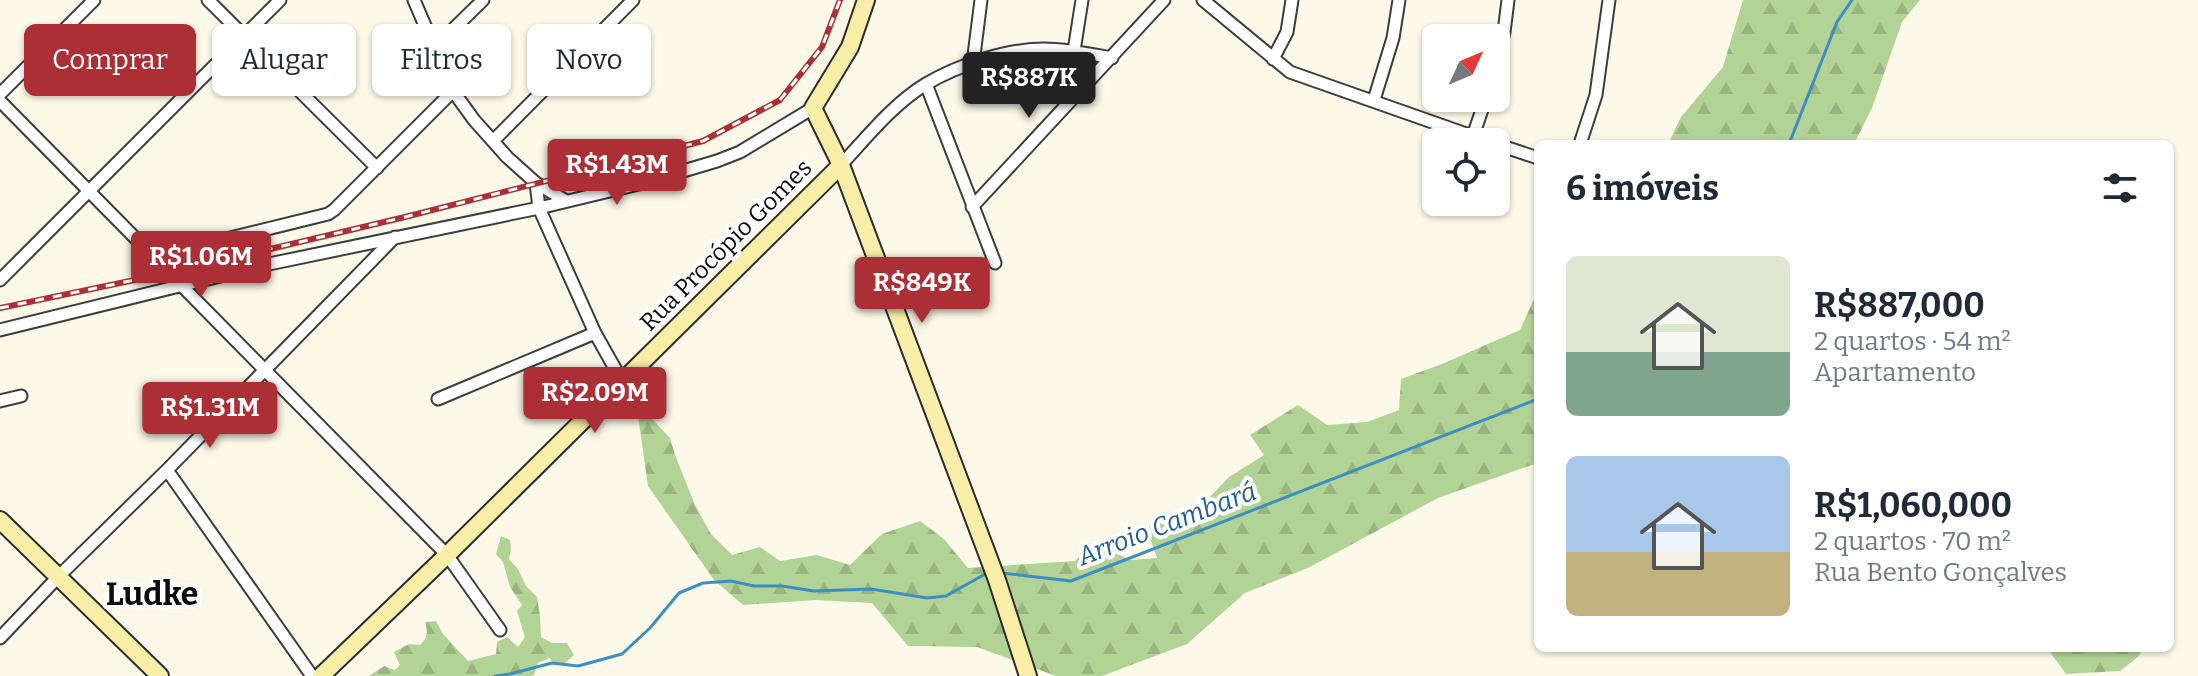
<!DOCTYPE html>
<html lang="pt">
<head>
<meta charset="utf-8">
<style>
  :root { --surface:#fff; --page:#f6f6f7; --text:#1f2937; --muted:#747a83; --accent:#ad2f36 }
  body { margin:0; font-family:Bitter,serif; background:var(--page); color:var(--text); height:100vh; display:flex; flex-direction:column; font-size:30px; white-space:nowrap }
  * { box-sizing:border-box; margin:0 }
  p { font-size:26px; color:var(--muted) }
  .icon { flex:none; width:44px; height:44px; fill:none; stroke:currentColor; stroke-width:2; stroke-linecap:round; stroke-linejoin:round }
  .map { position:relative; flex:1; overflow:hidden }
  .sheet { position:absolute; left:1534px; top:140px; width:640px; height:512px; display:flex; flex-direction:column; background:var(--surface); border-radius:12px; box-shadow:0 2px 6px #0004 }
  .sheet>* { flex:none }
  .guide { position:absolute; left:24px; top:24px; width:760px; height:72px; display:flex; gap:16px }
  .needle { width:52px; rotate:46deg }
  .buttons { position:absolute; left:1422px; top:24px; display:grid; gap:16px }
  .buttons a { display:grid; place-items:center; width:88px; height:88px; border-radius:12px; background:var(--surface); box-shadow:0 2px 6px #0004; font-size:40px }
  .price { position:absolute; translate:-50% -68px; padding:0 18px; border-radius:8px; background:var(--accent); color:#fff; font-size:26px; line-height:52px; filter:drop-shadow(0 2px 4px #0008) }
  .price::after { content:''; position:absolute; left:50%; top:48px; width:24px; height:18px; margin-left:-12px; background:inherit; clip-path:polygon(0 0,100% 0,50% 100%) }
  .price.selected { background:#222; color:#fff }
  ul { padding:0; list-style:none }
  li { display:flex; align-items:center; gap:24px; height:200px; padding:0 32px }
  li span { display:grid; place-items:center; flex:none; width:224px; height:160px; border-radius:12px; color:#555 }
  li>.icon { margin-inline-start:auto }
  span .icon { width:96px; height:96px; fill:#fffc; stroke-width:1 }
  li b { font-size:34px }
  h2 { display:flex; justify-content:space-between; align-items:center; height:96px; padding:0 32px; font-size:34px }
  .tag { padding:0 28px; border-radius:12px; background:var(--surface); box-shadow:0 2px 6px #0004; font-size:28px; line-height:72px }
  .tag.selected { background:var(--accent); color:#fff }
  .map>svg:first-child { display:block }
</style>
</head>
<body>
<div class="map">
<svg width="2198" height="676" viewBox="0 0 2198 676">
  <defs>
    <pattern id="forest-firs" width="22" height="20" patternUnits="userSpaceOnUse" patternTransform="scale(2)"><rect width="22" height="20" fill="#b2d396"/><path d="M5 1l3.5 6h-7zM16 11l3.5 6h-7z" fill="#98b480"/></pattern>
  </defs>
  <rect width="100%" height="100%" fill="#fdf9e8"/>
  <path fill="url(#forest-firs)" d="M 1743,0 L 1920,0 L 1902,22 L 1872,108 L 1854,144 L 1668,144 L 1681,117 L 1723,67 Z
    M 1538,290 L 1538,464 L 1532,465 L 1438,498 L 1310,567 L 1245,593 L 1187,644 L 1102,676 L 1056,676 L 977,647 L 908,646 L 872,603 L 815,600 L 743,605 L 714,580 L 648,486 L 636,402 L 670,438 L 675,455 L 695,505 L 711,534 L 732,555 L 760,547 L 780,561 L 817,555 L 850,565 L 882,534 L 920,521 L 944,539 L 968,568 L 1075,561 L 1091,543 L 1131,560 L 1157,558 L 1147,530 L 1158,514 L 1183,513 L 1204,503 L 1229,477 L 1264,455 L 1250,435 L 1298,405 L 1327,425 L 1367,422 L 1399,410 L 1401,379 L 1442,364 L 1520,330 Z
    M 501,536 L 510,540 L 511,549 L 509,559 L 518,569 L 526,586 L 537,597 L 540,616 L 541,637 L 552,643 L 567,643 L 574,655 L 565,663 L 557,665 L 549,658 L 538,663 L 534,675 L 530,676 L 369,676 L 384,666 L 395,670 L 400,665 L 394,652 L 409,644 L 420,645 C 428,637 428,632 425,622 L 436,621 L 443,634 L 468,661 L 496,654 L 497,642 L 507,637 L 518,647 L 525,637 L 517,611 L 522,605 L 510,587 L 503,562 L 496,554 Z
    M 2047,648 L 2143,648 L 2139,656 L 2120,671 L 2066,674 Z"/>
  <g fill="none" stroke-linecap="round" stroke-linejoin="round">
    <path stroke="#3f8ec1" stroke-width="3" d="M 1789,144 L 1837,22 L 1852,0
      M 1002,573 L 1071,581 L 1538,399
      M 495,676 L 510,674 L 552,663 L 578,666 L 622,654 L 650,628 L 679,593 L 703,583 L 731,581 L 754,586 L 782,586 L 814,591 L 871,589 L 927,598 L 946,596 L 987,573"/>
    <defs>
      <path id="street" d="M 208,0 L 377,168
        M 414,0 L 453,91 L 474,120 L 507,157 L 536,183 L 539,208 L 595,333 L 622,381
        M 1203,0 L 1290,72 L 1489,142
        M 435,47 L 483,0
        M 1074,51 L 1082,0
        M 1273,59 L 1287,32 L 1292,0
        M 973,63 L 981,0
        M 1496,68 L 1504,32 L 1508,0
        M 926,84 L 995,263
        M 0,94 L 94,0
        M 1374,100 L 1393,38 L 1399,0
        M 0,101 L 149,252 L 165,254 L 328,214 L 334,210 L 453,91
        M 1473,136 L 1486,98
        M 493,141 L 633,0
        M 1496,144 L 1538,158
        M 1580,144 L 1596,95 L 1609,0
        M 841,165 C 867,137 893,104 926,84 C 958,65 1007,49 1044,49 C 1067,49 1090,54 1112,58
        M 536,183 L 566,201
        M 972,207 L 1164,0
        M 0,280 L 280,0
        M 182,286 L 447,555 L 500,630
        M 0,330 L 269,264 L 539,208 L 643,183 L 717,161 L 740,152 L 813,108
        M 438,399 L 595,333
        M 0,401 L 21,396
        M 167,470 L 312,676
        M 0,638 L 58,577 L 167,470 L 395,237"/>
      <path id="secondary" d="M 866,0 L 850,47 L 813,108 L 841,165 L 997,580 L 1028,676
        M 0,520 L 160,676
        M 321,676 L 447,555 L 841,165"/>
    </defs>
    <use href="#street" stroke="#3d3d3d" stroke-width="15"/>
    <use href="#secondary" stroke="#2c2c2c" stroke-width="20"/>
    <use href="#street" stroke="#fff" stroke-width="11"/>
    <use href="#secondary" stroke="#f8eea8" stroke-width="16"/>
    <defs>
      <path id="rail" d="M 0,308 L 173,272 L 405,217 L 703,141 L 780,100 L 822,47 L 840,0"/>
    </defs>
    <use href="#rail" stroke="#ad2f36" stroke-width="6"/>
    <use href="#rail" stroke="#fff" stroke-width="3" stroke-dasharray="9" stroke-linecap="butt"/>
  </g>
  <g text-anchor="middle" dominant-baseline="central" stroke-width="8" stroke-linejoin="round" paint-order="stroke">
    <g font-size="24" fill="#0a0a0a" stroke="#fff">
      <text transform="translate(726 245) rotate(-45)">Rua Procópio Gomes</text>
    </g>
    <g font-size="26" font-style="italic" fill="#1f608f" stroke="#fff">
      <text transform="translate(1167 524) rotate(-21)">Arroio Cambará</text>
    </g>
    <g font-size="32" font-weight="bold" fill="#0a0a0a" stroke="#fff">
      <text x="152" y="594">Ludke</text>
    </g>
  </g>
</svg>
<div class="buttons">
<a><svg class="needle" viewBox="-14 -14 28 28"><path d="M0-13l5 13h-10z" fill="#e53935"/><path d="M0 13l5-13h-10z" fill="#747a83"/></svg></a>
<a><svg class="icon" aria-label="locate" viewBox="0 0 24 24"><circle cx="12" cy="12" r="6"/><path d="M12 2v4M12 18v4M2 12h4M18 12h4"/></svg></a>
</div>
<b class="price selected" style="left:1029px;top:120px">R$887K</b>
<b class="price" style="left:617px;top:207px">R$1.43M</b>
<b class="price" style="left:201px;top:299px">R$1.06M</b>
<b class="price" style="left:922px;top:325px">R$849K</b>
<b class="price" style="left:595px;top:435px">R$2.09M</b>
<b class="price" style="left:210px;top:450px">R$1.31M</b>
<div class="guide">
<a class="tag selected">Comprar</a>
<a class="tag">Alugar</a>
<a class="tag">Filtros</a>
<a class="tag">Novo</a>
</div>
<section class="sheet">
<h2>6 imóveis<svg class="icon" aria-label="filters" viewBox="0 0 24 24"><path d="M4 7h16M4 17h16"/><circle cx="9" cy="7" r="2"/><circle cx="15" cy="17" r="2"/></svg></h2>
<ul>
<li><span style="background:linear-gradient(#dfe7d0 60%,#7fa58c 0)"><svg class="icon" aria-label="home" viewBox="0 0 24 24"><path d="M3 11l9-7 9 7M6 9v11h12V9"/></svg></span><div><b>R$887,000</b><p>2 quartos · 54 m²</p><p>Apartamento</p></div></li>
<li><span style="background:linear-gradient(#a9c7e8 60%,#c2b280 0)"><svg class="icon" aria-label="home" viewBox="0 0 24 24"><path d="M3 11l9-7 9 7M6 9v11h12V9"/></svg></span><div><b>R$1,060,000</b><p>2 quartos · 70 m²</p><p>Rua Bento Gonçalves</p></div></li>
</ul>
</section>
</div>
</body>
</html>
